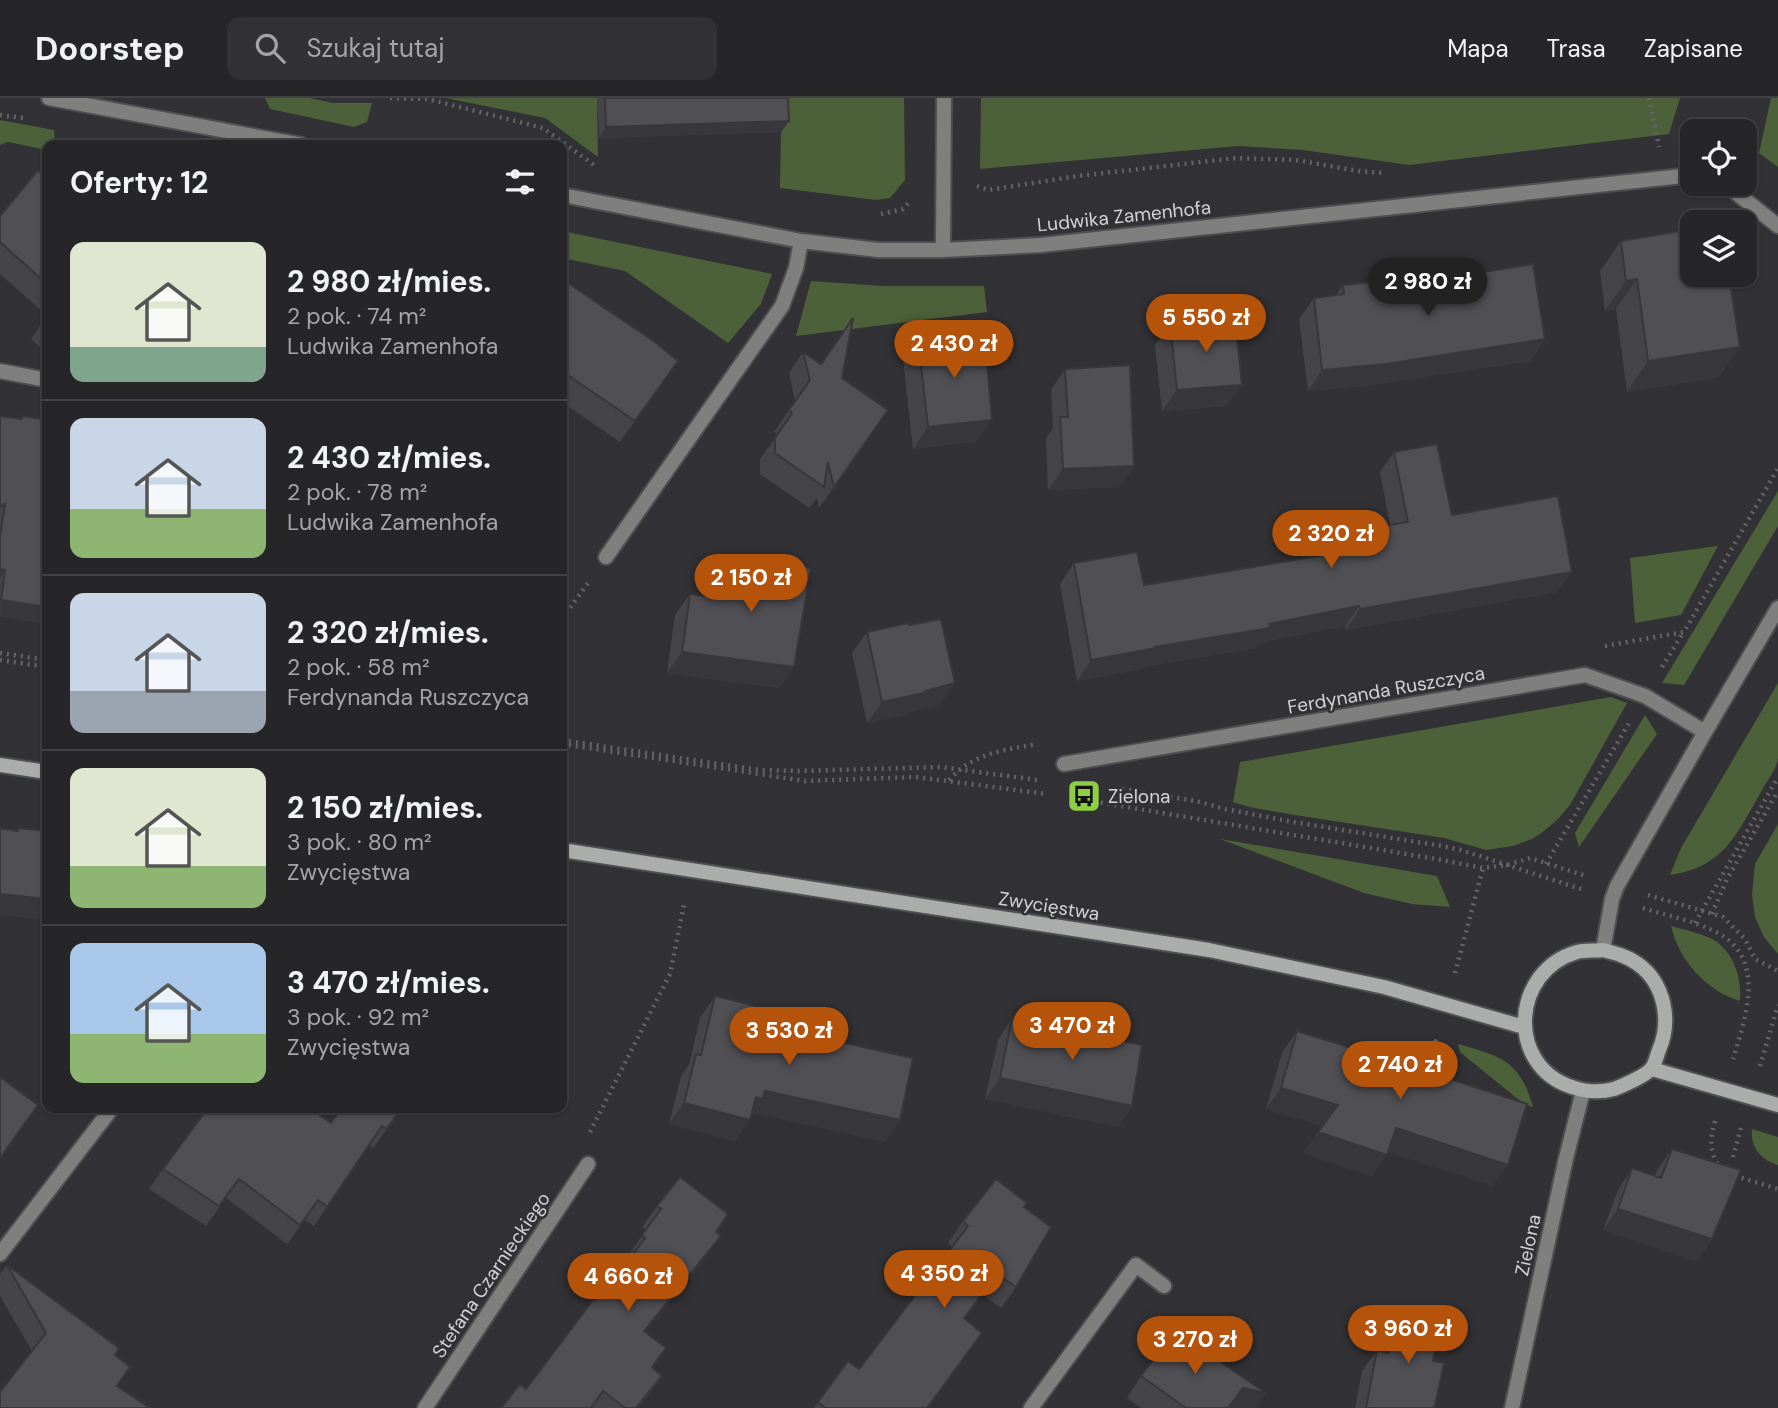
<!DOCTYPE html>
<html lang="pl">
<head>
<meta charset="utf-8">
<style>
  :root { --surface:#262528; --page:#323134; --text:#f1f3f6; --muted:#a4a5a8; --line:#424245; --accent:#b45309 }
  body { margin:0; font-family:"DM Sans",sans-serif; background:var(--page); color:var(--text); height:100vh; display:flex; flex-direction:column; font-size:26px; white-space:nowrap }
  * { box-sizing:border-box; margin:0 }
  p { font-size:23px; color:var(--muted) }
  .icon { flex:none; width:38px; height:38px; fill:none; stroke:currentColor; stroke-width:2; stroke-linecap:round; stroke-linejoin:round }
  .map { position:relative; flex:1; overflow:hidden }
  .details { position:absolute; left:42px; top:42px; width:525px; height:973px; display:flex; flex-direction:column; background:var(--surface); border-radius:14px; box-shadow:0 2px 5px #0004,0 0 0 2px var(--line) }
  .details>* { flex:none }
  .tools { position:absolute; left:1680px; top:21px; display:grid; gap:14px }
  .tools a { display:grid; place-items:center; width:77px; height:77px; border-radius:14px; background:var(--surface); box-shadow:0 2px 5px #0004,0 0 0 2px var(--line); font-size:35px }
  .price { position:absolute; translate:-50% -60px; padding:0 16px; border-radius:24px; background:var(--accent); color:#fff; font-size:23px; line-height:46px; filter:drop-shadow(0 2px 4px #0008) }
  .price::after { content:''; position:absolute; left:50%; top:42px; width:21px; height:16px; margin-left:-10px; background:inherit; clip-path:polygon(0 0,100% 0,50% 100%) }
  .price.selected { background:#222; color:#fff }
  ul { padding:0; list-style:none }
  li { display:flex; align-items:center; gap:21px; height:175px; padding:0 28px }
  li+li { border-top:2px solid var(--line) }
  li span { display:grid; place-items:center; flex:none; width:196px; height:140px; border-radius:14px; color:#555 }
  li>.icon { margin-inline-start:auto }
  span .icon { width:84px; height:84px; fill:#fffc; stroke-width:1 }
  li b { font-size:30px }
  h2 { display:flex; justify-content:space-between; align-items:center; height:84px; padding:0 28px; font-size:30px }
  header { display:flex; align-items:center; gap:42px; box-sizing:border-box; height:98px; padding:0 35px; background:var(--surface); border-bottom:2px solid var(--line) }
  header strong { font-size:33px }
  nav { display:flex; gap:38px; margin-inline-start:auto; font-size:24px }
  .search { width:490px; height:63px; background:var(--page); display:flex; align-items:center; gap:18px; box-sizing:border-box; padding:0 24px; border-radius:14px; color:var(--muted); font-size:26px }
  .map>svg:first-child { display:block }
</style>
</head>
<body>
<header>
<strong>Doorstep</strong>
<div class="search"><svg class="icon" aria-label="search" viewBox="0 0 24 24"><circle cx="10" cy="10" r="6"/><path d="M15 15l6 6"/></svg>Szukaj tutaj</div>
<nav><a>Mapa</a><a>Trasa</a><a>Zapisane</a></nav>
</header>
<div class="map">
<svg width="1778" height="1310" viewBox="0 0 1778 1310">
  <rect width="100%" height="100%" fill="#323135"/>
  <path fill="#4c6139" d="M 265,0 L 310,0 L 333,5 L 372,5 L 367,24 L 354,29 L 270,11 Z
    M 446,0 L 597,0 L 598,59 L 545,20 Z
    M 780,0 L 904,0 L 905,82 L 890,100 L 876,102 L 780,90 L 781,34 Z
    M 981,0 L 1680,0 L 1669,36 L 1409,67 L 1303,52 L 1238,48 L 980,71 Z
    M 1771,0 L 1778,0 L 1778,69 L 1759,55 Z
    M 0,22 L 54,32 L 55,47 L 47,47 L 47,52 L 8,44 L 0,47 Z
    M 562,133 L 772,176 L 761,206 L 728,245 L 625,173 L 562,160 Z
    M 811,183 L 884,188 L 984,188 L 987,214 L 796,238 Z
    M 1778,393 L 1778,428 L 1684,587 L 1662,585 Z
    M 1718,448 L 1681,517 L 1635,525 L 1630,460 Z
    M 1778,585 C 1778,609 1778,636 1778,660 C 1777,671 1766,684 1761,694 C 1736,737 1724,769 1670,777 L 1681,750 Z
    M 1611,599 L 1627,605 L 1570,707 L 1557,722 L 1544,733 L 1532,741 L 1513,748 L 1486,752 L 1444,740 L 1295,717 L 1249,709 L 1233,704 L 1240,664 Z
    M 1645,617 L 1657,636 L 1579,749 L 1575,735 Z
    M 1778,726 L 1778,856 L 1764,839 L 1755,819 L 1752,797 L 1755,766 Z
    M 1220,741 L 1437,778 L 1450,809 L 1412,806 L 1364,795 Z
    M 1671,828 C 1685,832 1701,835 1714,842 C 1734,855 1742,880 1740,903 C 1705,892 1679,862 1671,828 Z
    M 1458,946 C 1500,958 1520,962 1533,1009 L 1524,1006 L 1466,959 L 1460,954 Z
    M 1752,1031 L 1778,1039 L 1778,1067 C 1761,1062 1750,1049 1752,1031 Z"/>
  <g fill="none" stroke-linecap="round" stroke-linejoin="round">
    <defs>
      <path id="service" d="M 0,273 L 47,282
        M 606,459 L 782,208 L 796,170 L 801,143"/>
      <path id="minor" d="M 49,0 L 302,47
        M 1725,86 L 1778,128
        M 562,97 L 801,143 L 878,152 L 943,152 L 1041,147 L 1692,77
        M 943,152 L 944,0
        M 1064,666 L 1585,577 L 1645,598 L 1705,634
        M 1603,852 L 1612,801 L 1617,788 L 1705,634 L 1778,510
        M 0,1156 L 112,1010
        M 425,1310 L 588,1066
        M 1031,1310 L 1136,1167 L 1164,1188
        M 1512,1310 L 1566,1060 L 1583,993"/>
      <path id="secondary" d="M 0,667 L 47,674
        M 562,752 L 1209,852 L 1384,889 L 1524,929
        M 1603,852 C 1615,855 1627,858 1638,866 C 1664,885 1672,922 1659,952 C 1657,957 1655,967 1651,971 C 1645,978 1622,988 1614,991 C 1599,995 1586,994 1572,989 C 1506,968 1511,873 1577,854 C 1585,852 1595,853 1603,852 Z
        M 1652,971 L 1778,1007"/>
    </defs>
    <use href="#service" stroke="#4f4e52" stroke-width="18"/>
    <use href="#minor" stroke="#4f4e52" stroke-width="18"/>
    <use href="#secondary" stroke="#4f4e52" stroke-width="18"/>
    <path stroke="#656467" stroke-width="4.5" stroke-dasharray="2 5" stroke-linecap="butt" d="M 390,0 L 428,1 L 543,30 L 594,67
      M 1649,0 L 1659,49
      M 0,17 L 23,20
      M 977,88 L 988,92 L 1078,78 L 1236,60 L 1296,62 L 1358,73 L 1384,75
      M 881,116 L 903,111 L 910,103
      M 562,521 L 588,485
      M 1605,548 L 1684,534 L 1778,370
      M 0,555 L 47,562
      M 0,562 L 47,569
      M 1662,569 L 1683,535
      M 562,642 L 759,672 L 799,673 L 941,669 L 1037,682
      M 562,646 L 805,683 L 916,679 L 1047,696
      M 949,682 C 973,655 1004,652 1038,646
      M 1122,691 L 1196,703 L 1225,711 L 1293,724 L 1442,748 L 1461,752 L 1581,791
      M 1073,700 L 1436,761 L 1483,770 L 1507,767 L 1530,760 L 1586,778
      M 1546,766 L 1629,625
      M 1648,797 L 1723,819 L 1745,841 L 1755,861 L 1778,873
      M 1643,810 C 1667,818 1693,822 1716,834 C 1767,860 1746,918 1733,961
      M 1712,816 L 1727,781 L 1778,693
      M 1695,825 L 1778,679
      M 1455,875 L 1483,770
      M 1434,950 L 1437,937
      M 1760,968 L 1778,907
      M 1715,1023 C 1710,1040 1709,1053 1719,1068
      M 590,1034 L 670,876 L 684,807
      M 1733,1059 L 1741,1030
      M 1735,1078 L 1778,1091"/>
    <use href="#service" stroke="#7f807e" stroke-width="14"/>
    <use href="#minor" stroke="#7f807e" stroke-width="14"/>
    <use href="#secondary" stroke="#abadaa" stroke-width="14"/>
  </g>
  <path fill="#454448" d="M 597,0 L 788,0 L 789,23 L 781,34 L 599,40 Z
    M 47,80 L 47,218 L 0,176 L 0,118 Z
    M 1621,143 L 1692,177 L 1740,249 L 1719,279 L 1627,294 L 1616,211 L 1605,213 L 1600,173 Z
    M 562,181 L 678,263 L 620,344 L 562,304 Z
    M 1343,187 L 1383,190 L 1545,241 L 1530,263 L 1371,287 L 1308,293 L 1299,221 L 1314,200 L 1336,197 Z
    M 47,218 L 47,256 L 31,241 Z
    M 1170,226 L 1227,308 L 1162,313 L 1155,247 Z
    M 918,240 L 977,343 L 913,351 L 903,261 Z
    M 803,254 L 888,312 L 819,410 L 817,400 L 809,410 L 760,376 L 760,361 L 778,336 L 774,334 L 795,303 L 789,275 Z
    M 1065,271 L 1134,368 L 1119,389 L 1048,392 L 1046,340 L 1053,330 L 1051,292 Z
    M 0,318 L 21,320 L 22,318 L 47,526 L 0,518 Z
    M 1394,354 L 1452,417 L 1557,494 L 1346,532 L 1345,528 L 1259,545 L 1255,550 L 1143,569 L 1141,571 L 1077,583 L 1060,486 L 1074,465 L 1144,487 L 1307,460 L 1321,439 L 1390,427 L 1380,374 Z
    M 738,458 L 794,569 L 779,590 L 667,575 L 675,517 L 690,496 L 704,498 L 716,480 L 723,481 Z
    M 867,534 L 940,607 L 911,614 L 910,616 L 867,625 L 852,555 Z
    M 715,898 L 777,930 L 900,1022 L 885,1044 L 754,1015 L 735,1043 L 669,1026 L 681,978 L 689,967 L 700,920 Z
    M 1012,920 L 1132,1008 L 1118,1029 L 985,1001 L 998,942 Z
    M 1297,933 L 1493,1088 L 1388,1054 L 1372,1078 L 1303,1055 L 1322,1028 L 1266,1011 L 1282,955 Z
    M 403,1010 L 373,1050 L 369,1047 L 314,1128 L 305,1122 L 287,1146 L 226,1100 L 206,1128 L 149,1091 L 163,1071 L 331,1025 Z
    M 1672,1051 L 1712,1141 L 1697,1163 L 1603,1132 L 1618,1092 L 1632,1070 L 1655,1078 L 1657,1072 Z
    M 657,1108 L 716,1134 L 721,1138 L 706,1159 L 645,1234 L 652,1269 L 662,1278 L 647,1299 L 638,1310 L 501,1310 L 526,1291 L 595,1203 L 618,1176 L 629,1161 L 627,1159 L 646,1132 L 642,1129 Z
    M 1024,1109 L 1016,1189 L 1001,1210 L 983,1197 L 964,1221 L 967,1256 L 928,1310 L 814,1310 L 848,1263 L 859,1271 L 952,1149 L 948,1145 L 963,1123 Z
    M 7,1167 L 115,1257 L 117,1288 L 32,1253 L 0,1198 L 0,1176 Z
    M 1396,1211 L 1433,1263 L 1435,1308 L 1434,1310 L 1355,1310 L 1362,1273 L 1377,1252 L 1381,1233 Z
    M 1141,1278 L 1266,1295 L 1256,1310 L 1141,1310 L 1127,1300 Z"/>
  <path fill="#38373b" d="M 789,23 L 781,34 L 599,40 L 606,29 Z
    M 1637,181 L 1616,211 L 1605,213 L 1626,183 Z
    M 1545,241 L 1530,263 L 1371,287 L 1308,293 L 1322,272 Z
    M 1740,249 L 1719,279 L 1627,294 L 1648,263 Z
    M 1242,287 L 1227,308 L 1162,313 L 1177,292 Z
    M 992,322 L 977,343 L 913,351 L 928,329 Z
    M 1134,368 L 1119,389 L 1048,392 L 1063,371 Z
    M 0,471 L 5,472 L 0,480 Z
    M 1572,474 L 1557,494 L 1346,532 L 1360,511 Z
    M 1,502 L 47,509 L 47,526 L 0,518 Z
    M 1359,508 L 1345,528 L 1259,545 L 1255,550 L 1143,569 L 1141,571 L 1077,583 L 1091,562 Z
    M 682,554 L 794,569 L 779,590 L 667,575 Z
    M 955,585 L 940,607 L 911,614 L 910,616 L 867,625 L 882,604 Z
    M 0,796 L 47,801 L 47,822 L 0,817 Z
    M 1000,980 L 1132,1008 L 1118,1029 L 985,1001 Z
    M 1281,990 L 1338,1007 L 1323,1028 L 1266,1011 Z
    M 765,993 L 900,1022 L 885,1044 L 754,1015 L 735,1043 L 669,1026 L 684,1005 L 756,999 Z
    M 1396,1030 L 1508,1067 L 1493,1088 L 1381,1052 Z
    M 1318,1034 L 1387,1057 L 1372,1078 L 1303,1055 Z
    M 1618,1111 L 1712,1141 L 1697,1163 L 1603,1132 Z
    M 721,1138 L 706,1159 L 629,1254 L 644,1233 Z
    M 997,1176 L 983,1197 L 949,1241 L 964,1220 Z
    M 662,1278 L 638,1310 L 636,1310 Z
    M 1243,1290 L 1266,1295 L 1256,1310 L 1228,1310 Z"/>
  <path fill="#504f54" stroke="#38373b" stroke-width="2" d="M 605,0 L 788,0 L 789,23 L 606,29 Z
    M 38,72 L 47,80 L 47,186 L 0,144 L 0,118 Z
    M 1692,131 L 1692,177 L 1729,177 L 1740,249 L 1648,263 L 1637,181 L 1626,183 L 1621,143 Z
    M 1533,166 L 1545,241 L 1386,266 L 1322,272 L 1314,200 L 1344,196 L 1343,187 L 1382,183 L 1383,190 Z
    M 562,181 L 655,244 L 678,263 L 635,323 L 562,273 Z
    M 853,220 L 842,280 L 888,312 L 834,389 L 828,364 L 824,389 L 775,355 L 775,340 L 792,315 L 789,312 L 810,282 L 803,254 L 821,266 Z
    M 1235,221 L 1242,287 L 1177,292 L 1170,226 Z
    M 973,233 L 977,266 L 987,265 L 992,322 L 928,329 L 918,240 Z
    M 1130,267 L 1134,368 L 1063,371 L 1060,319 L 1068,319 L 1065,271 Z
    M 0,318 L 22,321 L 22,318 L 47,322 L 47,509 L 1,502 L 5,472 L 0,471 L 0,438 L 5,406 L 0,409 Z
    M 1437,346 L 1452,417 L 1558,398 L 1572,474 L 1360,511 L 1359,508 L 1269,526 L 1270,530 L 1155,549 L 1156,550 L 1091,562 L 1074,465 L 1137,454 L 1144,487 L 1324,457 L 1321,439 L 1408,424 L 1394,354 Z
    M 738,458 L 811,470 L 794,569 L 682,554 L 690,496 L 713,499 L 716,480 L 735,483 Z
    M 941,521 L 955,585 L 926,593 L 924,595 L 882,604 L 867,534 L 908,525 L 910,527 Z
    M 0,730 L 18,733 L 18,730 L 47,733 L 47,801 L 0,796 Z
    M 562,793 L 564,794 L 562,813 Z
    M 715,898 L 781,914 L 777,930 L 913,960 L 900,1022 L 765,993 L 763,1001 L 756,999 L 750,1022 L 684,1005 L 696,956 L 701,957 Z
    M 1012,920 L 1142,947 L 1132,1008 L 1000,980 Z
    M 1297,933 L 1419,971 L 1527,1006 L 1508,1067 L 1396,1030 L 1387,1057 L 1318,1034 L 1338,1007 L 1281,990 Z
    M 0,979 L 38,1007 L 0,1060 Z
    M 208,1010 L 309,1010 L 331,1025 L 342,1010 L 402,1010 L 386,1031 L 382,1028 L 327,1109 L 318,1102 L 300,1127 L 239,1081 L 219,1108 L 163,1071 Z
    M 1672,1051 L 1741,1072 L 1712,1141 L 1618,1111 L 1632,1070 L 1661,1080 Z
    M 680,1079 L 728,1116 L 716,1134 L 721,1138 L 644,1233 L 666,1250 L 652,1269 L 662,1278 L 636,1310 L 625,1310 L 603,1293 L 591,1310 L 501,1310 L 520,1286 L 526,1291 L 593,1202 L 595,1203 L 618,1176 L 645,1140 L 642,1137 L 661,1111 L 657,1108 Z
    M 996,1081 L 1027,1105 L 1024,1109 L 1051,1129 L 1016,1189 L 997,1176 L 964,1220 L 982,1235 L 927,1310 L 825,1310 L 818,1304 L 848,1263 L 859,1271 L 968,1128 L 963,1123 Z
    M 7,1167 L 119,1250 L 115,1257 L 130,1269 L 117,1288 L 150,1310 L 0,1310 L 0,1294 L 46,1235 Z
    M 1396,1211 L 1441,1220 L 1433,1263 L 1444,1265 L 1435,1308 L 1432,1310 L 1366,1310 L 1377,1252 L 1388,1255 Z
    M 1175,1233 L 1266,1295 L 1243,1290 L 1228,1310 L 1186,1310 L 1141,1278 Z"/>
  <defs>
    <symbol id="bus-square" viewBox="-11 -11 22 22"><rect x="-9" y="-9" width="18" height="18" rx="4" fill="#8dce44" stroke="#323135"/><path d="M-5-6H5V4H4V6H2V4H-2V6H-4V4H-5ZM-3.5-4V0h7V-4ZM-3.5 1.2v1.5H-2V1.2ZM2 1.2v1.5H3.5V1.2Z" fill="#111"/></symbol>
  </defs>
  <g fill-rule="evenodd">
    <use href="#bus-square" x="1065" y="679" width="38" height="38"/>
  </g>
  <g text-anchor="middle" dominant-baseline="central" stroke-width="5" stroke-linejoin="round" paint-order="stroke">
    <g font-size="19" fill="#d3d3d5" stroke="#323135">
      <text transform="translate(1124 118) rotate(-6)">Ludwika Zamenhofa</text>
      <text transform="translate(1386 592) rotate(-10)">Ferdynanda Ruszczyca</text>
      <text transform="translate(1049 808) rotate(9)">Zwycięstwa</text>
      <text transform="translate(1528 1147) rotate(-78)">Zielona</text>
      <text transform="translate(491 1177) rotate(-56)">Stefana Czarnieckiego</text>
    </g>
    <g font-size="19" fill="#d3d3d5" stroke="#323135" text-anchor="start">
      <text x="1108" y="698">Zielona</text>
    </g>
  </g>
</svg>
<div class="tools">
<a><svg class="icon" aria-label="locate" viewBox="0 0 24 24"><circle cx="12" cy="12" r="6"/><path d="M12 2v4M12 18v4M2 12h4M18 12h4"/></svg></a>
<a><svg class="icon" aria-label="layers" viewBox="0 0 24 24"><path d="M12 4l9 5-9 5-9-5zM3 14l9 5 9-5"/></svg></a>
</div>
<b class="price selected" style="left:1428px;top:220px">2 980 zł</b>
<b class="price" style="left:1206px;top:256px">5 550 zł</b>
<b class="price" style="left:954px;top:282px">2 430 zł</b>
<b class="price" style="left:1331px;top:472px">2 320 zł</b>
<b class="price" style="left:751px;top:516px">2 150 zł</b>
<b class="price" style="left:1072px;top:964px">3 470 zł</b>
<b class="price" style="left:789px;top:969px">3 530 zł</b>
<b class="price" style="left:1400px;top:1003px">2 740 zł</b>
<b class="price" style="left:944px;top:1212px">4 350 zł</b>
<b class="price" style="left:628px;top:1215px">4 660 zł</b>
<b class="price" style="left:1408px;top:1267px">3 960 zł</b>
<b class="price" style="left:1195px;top:1278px">3 270 zł</b>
<section class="details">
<h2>Oferty: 12<svg class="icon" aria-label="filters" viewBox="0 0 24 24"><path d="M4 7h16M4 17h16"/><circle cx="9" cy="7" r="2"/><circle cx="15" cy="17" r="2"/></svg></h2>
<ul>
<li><span style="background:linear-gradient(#dfe7d0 75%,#7fa58c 0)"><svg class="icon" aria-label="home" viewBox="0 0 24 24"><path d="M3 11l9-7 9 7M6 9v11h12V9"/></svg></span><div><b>2 980 zł/mies.</b><p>2 pok. · 74 m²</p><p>Ludwika Zamenhofa</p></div></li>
<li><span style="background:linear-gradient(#c9d6e8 65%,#8fb573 0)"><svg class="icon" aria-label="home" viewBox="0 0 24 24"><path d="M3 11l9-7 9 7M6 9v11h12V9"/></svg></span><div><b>2 430 zł/mies.</b><p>2 pok. · 78 m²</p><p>Ludwika Zamenhofa</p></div></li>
<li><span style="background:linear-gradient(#c9d6e8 70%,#9aa5b1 0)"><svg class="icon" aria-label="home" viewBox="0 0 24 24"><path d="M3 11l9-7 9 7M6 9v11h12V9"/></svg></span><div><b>2 320 zł/mies.</b><p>2 pok. · 58 m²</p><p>Ferdynanda Ruszczyca</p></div></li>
<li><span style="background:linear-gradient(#dfe7d0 70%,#8fb573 0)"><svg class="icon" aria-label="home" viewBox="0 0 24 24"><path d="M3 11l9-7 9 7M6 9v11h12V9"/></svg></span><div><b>2 150 zł/mies.</b><p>3 pok. · 80 m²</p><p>Zwycięstwa</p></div></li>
<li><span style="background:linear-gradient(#a9c7e8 65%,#8fb573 0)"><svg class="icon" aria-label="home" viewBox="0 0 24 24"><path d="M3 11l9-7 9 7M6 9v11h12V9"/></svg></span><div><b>3 470 zł/mies.</b><p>3 pok. · 92 m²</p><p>Zwycięstwa</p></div></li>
</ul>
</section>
</div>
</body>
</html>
